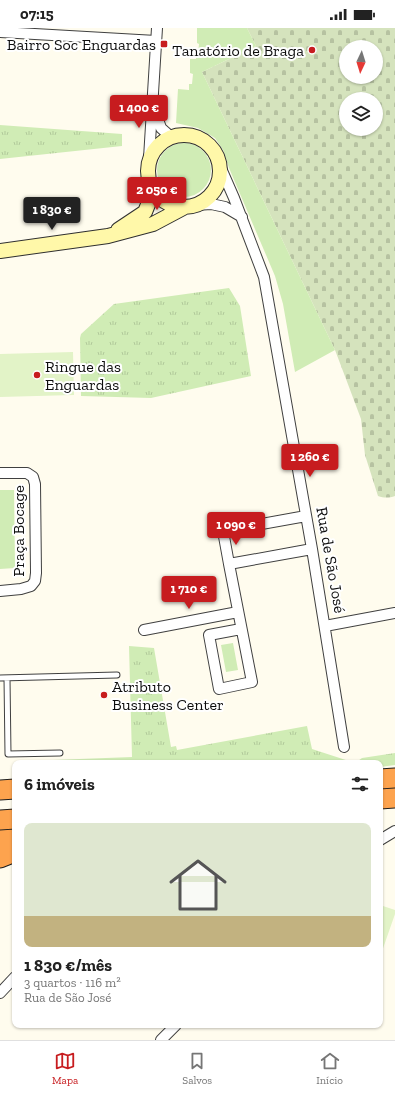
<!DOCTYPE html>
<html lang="pt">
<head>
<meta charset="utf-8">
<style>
  :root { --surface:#fff; --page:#f6f6f6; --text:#222; --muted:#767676; --line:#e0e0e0; --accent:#c71c1f }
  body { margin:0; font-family:"Zilla Slab",serif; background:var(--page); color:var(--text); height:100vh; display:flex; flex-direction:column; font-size:15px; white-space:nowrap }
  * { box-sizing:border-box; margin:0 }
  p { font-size:13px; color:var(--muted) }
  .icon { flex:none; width:22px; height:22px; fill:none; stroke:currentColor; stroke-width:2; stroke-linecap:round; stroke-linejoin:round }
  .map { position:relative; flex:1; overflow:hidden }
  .side { position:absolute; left:12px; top:732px; width:371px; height:268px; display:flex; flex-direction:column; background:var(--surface); border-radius:8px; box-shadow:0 1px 3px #0004 }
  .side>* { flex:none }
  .needle { width:26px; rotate:184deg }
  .tools { position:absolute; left:339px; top:12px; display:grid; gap:8px }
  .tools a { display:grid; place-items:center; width:44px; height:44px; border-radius:50%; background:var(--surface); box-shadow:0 1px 3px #0004; font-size:20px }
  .price { position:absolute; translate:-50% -34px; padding:0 9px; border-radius:4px; background:var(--accent); color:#fff; font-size:13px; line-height:26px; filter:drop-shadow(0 1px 2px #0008) }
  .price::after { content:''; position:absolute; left:50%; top:24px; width:12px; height:9px; margin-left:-6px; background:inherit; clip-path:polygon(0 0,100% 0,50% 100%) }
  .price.current { background:#222; color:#fff }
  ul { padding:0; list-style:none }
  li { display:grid; align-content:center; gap:8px; height:212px; padding:0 12px }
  li span { display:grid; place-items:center; height:124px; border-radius:8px; color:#555 }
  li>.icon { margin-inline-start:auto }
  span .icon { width:72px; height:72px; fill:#fffc; stroke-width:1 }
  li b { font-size:17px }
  h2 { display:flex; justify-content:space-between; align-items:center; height:48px; padding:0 12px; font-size:17px }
  .status { display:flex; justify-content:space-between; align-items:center; height:28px; padding:0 20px; background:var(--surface); direction:ltr }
  .status svg { height:11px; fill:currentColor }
  .dock { display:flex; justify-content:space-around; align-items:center; height:56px; border-top:1px solid var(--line); background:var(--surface); font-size:11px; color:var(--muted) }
  .dock a { display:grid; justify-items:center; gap:2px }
  .dock .current { color:var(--accent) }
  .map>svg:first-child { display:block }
</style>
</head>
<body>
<div class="status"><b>07:15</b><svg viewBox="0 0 49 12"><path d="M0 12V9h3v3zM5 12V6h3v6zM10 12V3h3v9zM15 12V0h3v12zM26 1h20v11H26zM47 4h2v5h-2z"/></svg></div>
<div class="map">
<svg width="395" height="1012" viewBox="0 0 395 1012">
  <defs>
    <pattern id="grass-tufts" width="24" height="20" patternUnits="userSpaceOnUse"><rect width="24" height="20" fill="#d0ecb5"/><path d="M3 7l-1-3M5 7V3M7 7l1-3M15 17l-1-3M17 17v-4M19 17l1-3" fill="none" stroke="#b1c99a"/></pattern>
    <pattern id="cemetery-stones" width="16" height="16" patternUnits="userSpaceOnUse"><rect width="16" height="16" fill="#d5e3bd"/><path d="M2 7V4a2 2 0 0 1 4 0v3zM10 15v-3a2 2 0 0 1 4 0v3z" fill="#b6c2a1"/></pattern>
  </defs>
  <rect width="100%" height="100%" fill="#fffcee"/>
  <path fill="url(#grass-tufts)" d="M 0,97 L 122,106 L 122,118 L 0,131 Z
    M 229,260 L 240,278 L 251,348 L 151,370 L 81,368 L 80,310 L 81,306 L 114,276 Z
    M 129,618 L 154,620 L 171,719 L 176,718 L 177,722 L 307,698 L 312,721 L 355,735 L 362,730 L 395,725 L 395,737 L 380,739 L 380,735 L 53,735 L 53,732 L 132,729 Z"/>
  <path fill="url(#cemetery-stones)" fill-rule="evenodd" d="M 247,0 L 395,0 L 395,468 C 389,470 384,470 378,468 L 365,427 L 361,391 L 349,359 L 335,322 L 202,44 L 256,18 ZM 346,19 L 376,19 L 376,49 L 346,49 ZM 346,71 L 376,71 L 376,101 L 346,101 Z"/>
  <path fill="#d0ecb5" d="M 197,0 L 247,0 L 256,18 L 202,44 L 335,322 L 295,344 L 283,276 L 275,248 L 229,140 L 223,122 L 215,110 L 198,100 L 176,95 L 178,61 L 189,62 L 189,56 L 192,56 L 193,46 L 190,45 L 190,31 L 196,31 L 196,26 L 198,26 L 199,16 L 197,15 Z
    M157 142a27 27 0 1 1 54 0a27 27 0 1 1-54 0Z
    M 0,462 L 14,462 L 15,540 L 0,541 Z
    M 233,615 L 238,642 L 226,644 L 221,617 Z"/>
  <path fill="#e2f3c7" d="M 73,324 L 74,367 L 0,369 L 0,326 Z
    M 380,877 L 395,882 L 395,886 L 380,929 Z"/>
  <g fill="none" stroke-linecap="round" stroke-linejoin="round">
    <defs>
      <path id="lane" d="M 0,650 L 117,647
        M 7,650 L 8,726 L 60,725"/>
      <path id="street" d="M 0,4 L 156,13
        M 154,80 L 161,100 L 171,109
        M 149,130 L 157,0
        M 220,138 L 234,170 L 264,249 L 312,521 L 344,719
        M 196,177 L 211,176 L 225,179 L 242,189
        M 0,445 L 27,445 L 33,449 L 35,456 L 36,545 L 35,553 L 31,558 L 21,561 L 0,563
        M 306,488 L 223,503 L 229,536 L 312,521
        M 229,536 L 252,654 L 219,661 L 209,607 L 241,601
        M 325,598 L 395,585
        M 144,602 L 238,584
        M 380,812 L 395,803
        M 0,965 L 15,949
        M 161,1012 L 176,997"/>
      <path id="secondary" d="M148 143a36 36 0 1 1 72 0a36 36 0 1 1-72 0Z
        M 118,202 L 145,184 L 151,169 L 151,156
        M 0,223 L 108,208 L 153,196 L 185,179"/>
      <path id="highway" d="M 380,751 L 395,750
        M 0,762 L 15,761
        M 380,771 L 395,770
        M 0,792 L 15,791
        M 0,812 L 15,811
        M 0,830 L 15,824"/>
    </defs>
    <use href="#lane" stroke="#404040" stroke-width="7"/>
    <use href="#street" stroke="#404040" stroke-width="12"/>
    <use href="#secondary" stroke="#2f2f2f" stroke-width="16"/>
    <use href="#highway" stroke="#1e1e1e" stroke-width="21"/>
    <use href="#lane" stroke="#fff" stroke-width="5"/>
    <use href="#street" stroke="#fff" stroke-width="10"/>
    <use href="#secondary" stroke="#fff8a9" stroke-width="14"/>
    <use href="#highway" stroke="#fda34e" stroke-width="19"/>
  </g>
  <g fill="#c71c1f" stroke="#fff" stroke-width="1.5">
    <rect x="160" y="12" width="8" height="8" rx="2"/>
    <circle cx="312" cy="22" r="4"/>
    <circle cx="37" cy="347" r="4"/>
    <circle cx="104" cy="667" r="4"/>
  </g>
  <g text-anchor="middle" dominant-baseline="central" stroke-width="4" stroke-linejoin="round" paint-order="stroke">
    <g font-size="16" fill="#0d0d0d" stroke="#fff" text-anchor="end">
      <text x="156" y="16">Bairro Soc Enguardas</text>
      <text x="304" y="22">Tanatório de Braga</text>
      <text x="45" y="338" text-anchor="start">Ringue das<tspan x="45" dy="18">Enguardas</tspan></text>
      <text x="112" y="658" text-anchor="start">Atributo<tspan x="112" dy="18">Business Center</tspan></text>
    </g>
    <g font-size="16" fill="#0d0d0d" stroke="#fff">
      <text transform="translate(18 503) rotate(-90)">Praça Bocage</text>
      <text transform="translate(331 532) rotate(80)">Rua de São José</text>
    </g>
  </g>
</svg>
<div class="tools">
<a><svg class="needle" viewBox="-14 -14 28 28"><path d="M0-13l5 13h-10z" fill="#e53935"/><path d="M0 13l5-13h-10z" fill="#767676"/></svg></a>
<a><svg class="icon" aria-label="layers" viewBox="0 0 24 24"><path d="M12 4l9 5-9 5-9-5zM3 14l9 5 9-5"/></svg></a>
</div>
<b class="price" style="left:139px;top:101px">1 400 €</b>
<b class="price" style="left:157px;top:183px">2 050 €</b>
<b class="price current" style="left:52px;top:203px">1 830 €</b>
<b class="price" style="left:310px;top:450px">1 260 €</b>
<b class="price" style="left:236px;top:518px">1 090 €</b>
<b class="price" style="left:189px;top:582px">1 710 €</b>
<section class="side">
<h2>6 imóveis<svg class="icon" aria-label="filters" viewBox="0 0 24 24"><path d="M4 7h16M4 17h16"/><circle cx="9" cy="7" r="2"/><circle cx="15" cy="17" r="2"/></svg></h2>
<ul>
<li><span style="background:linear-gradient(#dfe7d0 75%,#c2b280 0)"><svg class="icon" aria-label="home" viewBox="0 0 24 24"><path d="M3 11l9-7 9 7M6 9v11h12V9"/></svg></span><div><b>1 830 €/mês</b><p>3 quartos · 116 m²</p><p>Rua de São José</p></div></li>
</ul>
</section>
</div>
<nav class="dock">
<a class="current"><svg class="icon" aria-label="map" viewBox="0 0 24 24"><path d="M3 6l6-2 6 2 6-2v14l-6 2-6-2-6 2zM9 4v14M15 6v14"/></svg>Mapa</a>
<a><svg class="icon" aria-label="saved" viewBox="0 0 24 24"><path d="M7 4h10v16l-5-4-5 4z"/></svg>Salvos</a>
<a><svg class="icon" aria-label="home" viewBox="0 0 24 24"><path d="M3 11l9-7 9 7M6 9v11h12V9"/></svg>Início</a>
</nav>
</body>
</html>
